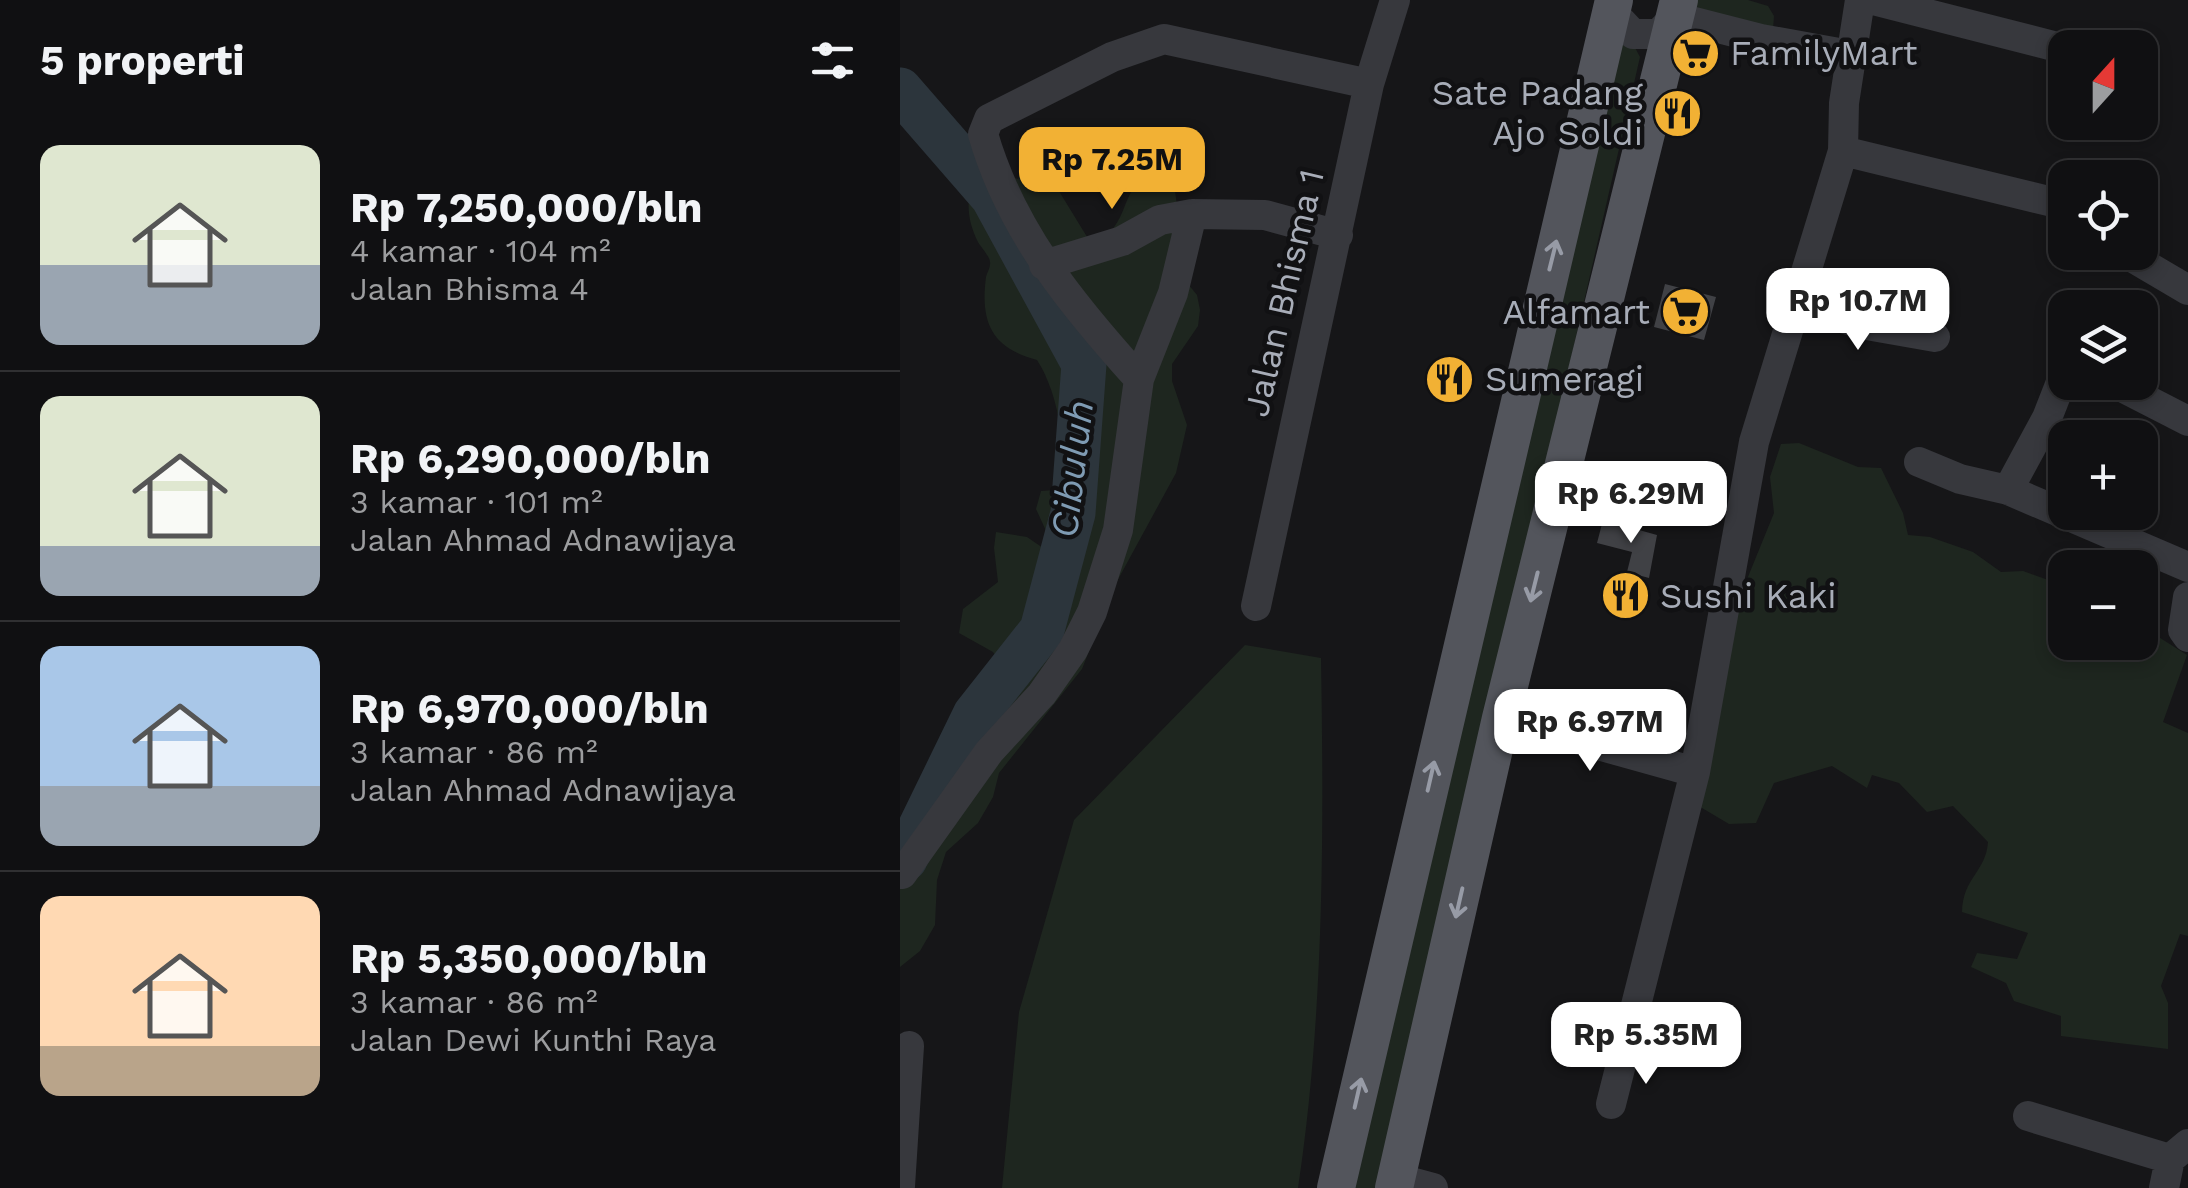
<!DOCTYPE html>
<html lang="id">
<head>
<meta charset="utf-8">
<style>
  :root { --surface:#101012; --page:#19191b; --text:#f1f3f6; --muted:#9c9d9f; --line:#303032; --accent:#f2b134 }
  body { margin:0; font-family:"Work Sans",sans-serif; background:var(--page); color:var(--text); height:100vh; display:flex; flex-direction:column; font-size:38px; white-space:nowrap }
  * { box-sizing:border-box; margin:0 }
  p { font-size:32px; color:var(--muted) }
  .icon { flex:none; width:55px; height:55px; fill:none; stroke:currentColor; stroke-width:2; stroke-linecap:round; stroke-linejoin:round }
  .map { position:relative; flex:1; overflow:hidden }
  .panel { display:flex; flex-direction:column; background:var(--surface); width:900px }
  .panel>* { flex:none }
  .needle { width:65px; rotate:21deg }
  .controls { position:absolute; left:1148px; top:30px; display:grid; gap:20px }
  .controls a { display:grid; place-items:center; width:110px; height:110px; border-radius:20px; background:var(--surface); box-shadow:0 5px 15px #0003,0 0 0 2px var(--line); font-size:50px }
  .price { position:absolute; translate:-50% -85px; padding:0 22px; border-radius:20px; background:#fff; color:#222; font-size:32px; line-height:65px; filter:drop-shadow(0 2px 5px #0008) }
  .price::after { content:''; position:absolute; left:50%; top:60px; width:30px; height:22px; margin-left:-15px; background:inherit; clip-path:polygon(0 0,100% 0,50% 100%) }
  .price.current { background:var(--accent); color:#111 }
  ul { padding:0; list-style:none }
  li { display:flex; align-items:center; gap:30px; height:250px; padding:0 40px }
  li+li { border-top:2px solid var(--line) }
  li span { display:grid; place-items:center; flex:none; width:280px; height:200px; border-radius:20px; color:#555 }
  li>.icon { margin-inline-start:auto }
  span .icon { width:120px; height:120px; fill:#fffc; stroke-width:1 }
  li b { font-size:42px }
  h2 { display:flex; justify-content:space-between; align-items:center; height:120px; padding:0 40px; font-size:42px }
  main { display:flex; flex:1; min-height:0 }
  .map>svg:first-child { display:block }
</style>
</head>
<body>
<main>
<section class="panel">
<h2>5 properti<svg class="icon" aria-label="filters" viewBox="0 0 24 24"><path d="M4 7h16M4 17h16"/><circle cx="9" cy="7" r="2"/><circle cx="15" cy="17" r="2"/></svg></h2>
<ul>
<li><span style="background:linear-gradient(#dfe7d0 60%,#9aa5b1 0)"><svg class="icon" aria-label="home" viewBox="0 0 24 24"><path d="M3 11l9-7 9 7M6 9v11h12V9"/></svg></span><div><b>Rp 7,250,000/bln</b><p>4 kamar · 104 m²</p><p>Jalan Bhisma 4</p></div></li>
<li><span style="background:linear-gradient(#dfe7d0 75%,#9aa5b1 0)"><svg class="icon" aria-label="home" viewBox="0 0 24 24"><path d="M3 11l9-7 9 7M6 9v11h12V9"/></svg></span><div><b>Rp 6,290,000/bln</b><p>3 kamar · 101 m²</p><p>Jalan Ahmad Adnawijaya</p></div></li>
<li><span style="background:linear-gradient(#a9c7e8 70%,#9aa5b1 0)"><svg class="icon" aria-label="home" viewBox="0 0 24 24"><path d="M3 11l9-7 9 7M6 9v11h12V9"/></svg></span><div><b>Rp 6,970,000/bln</b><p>3 kamar · 86 m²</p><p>Jalan Ahmad Adnawijaya</p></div></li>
<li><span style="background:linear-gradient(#ffd9b3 75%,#b9a48a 0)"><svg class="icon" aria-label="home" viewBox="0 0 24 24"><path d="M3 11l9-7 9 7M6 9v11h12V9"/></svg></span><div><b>Rp 5,350,000/bln</b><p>3 kamar · 86 m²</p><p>Jalan Dewi Kunthi Raya</p></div></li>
</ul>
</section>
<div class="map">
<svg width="1288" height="1188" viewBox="0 0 1288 1188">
  <rect width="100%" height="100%" fill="#161618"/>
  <path fill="#1e261f" d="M 792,0 L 848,0 L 868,6 L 874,16 L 873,30 L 798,40 L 786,38 Z
    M 710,43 L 733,44 L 740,57 L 481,1188 L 448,1188 Z
    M 131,157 L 143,165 L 192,245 C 198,240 207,235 212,230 C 230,207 222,190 254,170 L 268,177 L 275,191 L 288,284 L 297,295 L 300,310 L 298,326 L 272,364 L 272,381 L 287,425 L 276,473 L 215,585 L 182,669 L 99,773 L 93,797 L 78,823 L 46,852 L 37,880 L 35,925 L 20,951 L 0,967 L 0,861 L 61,775 L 42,758 L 76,721 L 104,713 L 118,675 L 104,668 L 93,652 L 59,633 L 63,609 L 98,582 L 94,548 L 96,532 L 127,537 L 159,559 L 136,509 L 141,491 L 156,490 C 170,455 158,392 137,360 C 92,348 80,323 86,277 C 87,272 91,267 90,262 C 90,257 81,247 78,242 C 65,216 65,191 81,167 L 118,179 Z
    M 899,443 L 958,467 L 981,468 L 1003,513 L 1008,535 L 1030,537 L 1073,552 L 1101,572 L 1123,571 L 1165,586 L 1165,642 L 1240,642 L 1240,634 L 1257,636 L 1287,655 L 1263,722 L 1288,733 L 1288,936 L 1280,934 L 1261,986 L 1268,1003 L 1268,1049 L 1161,1036 L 1161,1016 L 1114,1001 L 1106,983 L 1071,967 L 1077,953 L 1117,959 L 1128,933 L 1062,912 C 1063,877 1086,872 1088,842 L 1053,806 L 1027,812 L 999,783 L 972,775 L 967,788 L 932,766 L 874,783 L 856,823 L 829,824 L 797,805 L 841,594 L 874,513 L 870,477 L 881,444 Z
    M 345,645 L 421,658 C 424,832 424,1016 398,1188 L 102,1188 L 119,1012 L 174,820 Z"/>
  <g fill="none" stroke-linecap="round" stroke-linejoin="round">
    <path stroke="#2c353c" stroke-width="45" d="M 0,90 L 93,197 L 184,364 L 173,513 L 142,630 L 75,715 L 5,859 L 0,861"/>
  </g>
  <path fill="#404145" d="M 792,41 L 809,45 L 799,74 L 785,69 Z
    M 765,284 L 816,297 L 804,340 L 754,327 Z
    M 703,520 L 757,535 L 749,578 L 727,572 L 732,552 L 697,543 Z"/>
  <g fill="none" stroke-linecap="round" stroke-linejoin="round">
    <path stroke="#37383d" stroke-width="30" d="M 973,0 L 1165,49
      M 713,3 L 716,16 L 733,34 L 758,34 L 775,17
      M 775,17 L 861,39 L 950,55
      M 1240,68 L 1243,69
      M 943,151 L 1165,205
      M 1232,257 L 1288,290
      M 144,265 L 222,241 L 260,220 L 292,214
      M 897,304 L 961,324 L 1035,337
      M 239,379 C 173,306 111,231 83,134 L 89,119 L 212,57 L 264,39 L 469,84
      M 1212,382 L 1288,421
      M 1019,462 L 1060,479 L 1108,490 L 1288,567
      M 1108,490 L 1147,418 L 1165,372
      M 1288,597 L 1283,630 L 1288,637
      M 356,606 L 469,84 L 495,0
      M 601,718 L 795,772
      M 2,874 L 89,752 L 142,694 L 173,650 L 192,612 L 218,530 L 239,379 L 273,293 L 292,214 L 365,215 L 438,235
      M 711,1104 L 795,772 L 854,442 L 943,151 L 944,103 L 960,0
      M 1128,1116 L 1270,1159
      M 496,1178 L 533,1188
      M 0,1186 L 9,1046
      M 1264,1188 L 1270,1159 L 1288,1144"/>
    <path stroke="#53555c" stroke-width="38" d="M 436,1188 L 714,0
      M 494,1188 L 601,718 L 779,0"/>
  </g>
  <defs><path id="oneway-shaft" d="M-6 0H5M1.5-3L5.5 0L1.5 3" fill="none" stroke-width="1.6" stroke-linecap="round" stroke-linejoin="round" transform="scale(2.5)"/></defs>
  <g stroke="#979ba6">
    <use href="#oneway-shaft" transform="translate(653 255) rotate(-76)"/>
    <use href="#oneway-shaft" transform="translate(634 587) rotate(104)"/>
    <use href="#oneway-shaft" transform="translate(531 776) rotate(-77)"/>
    <use href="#oneway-shaft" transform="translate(559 903) rotate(103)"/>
    <use href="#oneway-shaft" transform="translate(458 1093) rotate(-77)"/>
  </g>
  <defs>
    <symbol id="supermarket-disc" viewBox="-11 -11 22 22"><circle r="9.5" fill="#f2b134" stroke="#111113"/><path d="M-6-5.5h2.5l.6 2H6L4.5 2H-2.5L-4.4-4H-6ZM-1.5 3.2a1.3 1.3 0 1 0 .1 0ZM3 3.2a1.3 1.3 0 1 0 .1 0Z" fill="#111"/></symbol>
    <symbol id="restaurant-disc" viewBox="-11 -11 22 22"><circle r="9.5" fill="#f2b134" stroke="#111113"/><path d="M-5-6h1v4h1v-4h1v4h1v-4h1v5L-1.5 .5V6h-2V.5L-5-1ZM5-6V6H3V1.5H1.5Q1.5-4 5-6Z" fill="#111"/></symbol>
  </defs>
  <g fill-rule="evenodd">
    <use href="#supermarket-disc" x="768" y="26" width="55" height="55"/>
    <use href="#restaurant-disc" x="750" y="86" width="55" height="55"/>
    <use href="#supermarket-disc" x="758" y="284" width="55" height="55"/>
    <use href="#restaurant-disc" x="522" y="352" width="55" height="55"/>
    <use href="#restaurant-disc" x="698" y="568" width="55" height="55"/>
  </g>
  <g text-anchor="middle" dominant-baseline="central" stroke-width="9" stroke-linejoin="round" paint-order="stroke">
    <g font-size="35" fill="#a8adb8" stroke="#111113" text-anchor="start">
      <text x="830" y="53">FamilyMart</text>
      <text x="743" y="93" text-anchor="end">Sate Padang<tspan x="743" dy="40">Ajo Soldi</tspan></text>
      <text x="750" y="312" text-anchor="end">Alfamart</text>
      <text x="585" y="379">Sumeragi</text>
      <text x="760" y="596">Sushi Kaki</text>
    </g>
    <g font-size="35" fill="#a8adb8" stroke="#111113">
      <text transform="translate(384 293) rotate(-77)">Jalan Bhisma 1</text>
    </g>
    <g font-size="38" font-style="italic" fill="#7f9bb3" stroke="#111113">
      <text transform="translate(172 469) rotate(-83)">Cibuluh</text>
    </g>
  </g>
</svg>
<div class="controls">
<a><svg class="needle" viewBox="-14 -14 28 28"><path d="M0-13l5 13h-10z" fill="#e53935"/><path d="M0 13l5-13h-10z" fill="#9c9d9f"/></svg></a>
<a><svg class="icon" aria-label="locate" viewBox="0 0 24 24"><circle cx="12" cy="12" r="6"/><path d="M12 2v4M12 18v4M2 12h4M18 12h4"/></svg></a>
<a><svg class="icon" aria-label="layers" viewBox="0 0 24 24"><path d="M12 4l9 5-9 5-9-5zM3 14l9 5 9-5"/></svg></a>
<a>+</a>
<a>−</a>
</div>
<b class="price current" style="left:212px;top:212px">Rp 7.25M</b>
<b class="price" style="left:958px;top:353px">Rp 10.7M</b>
<b class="price" style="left:731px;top:546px">Rp 6.29M</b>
<b class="price" style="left:690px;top:774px">Rp 6.97M</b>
<b class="price" style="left:746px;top:1087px">Rp 5.35M</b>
</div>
</main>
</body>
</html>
